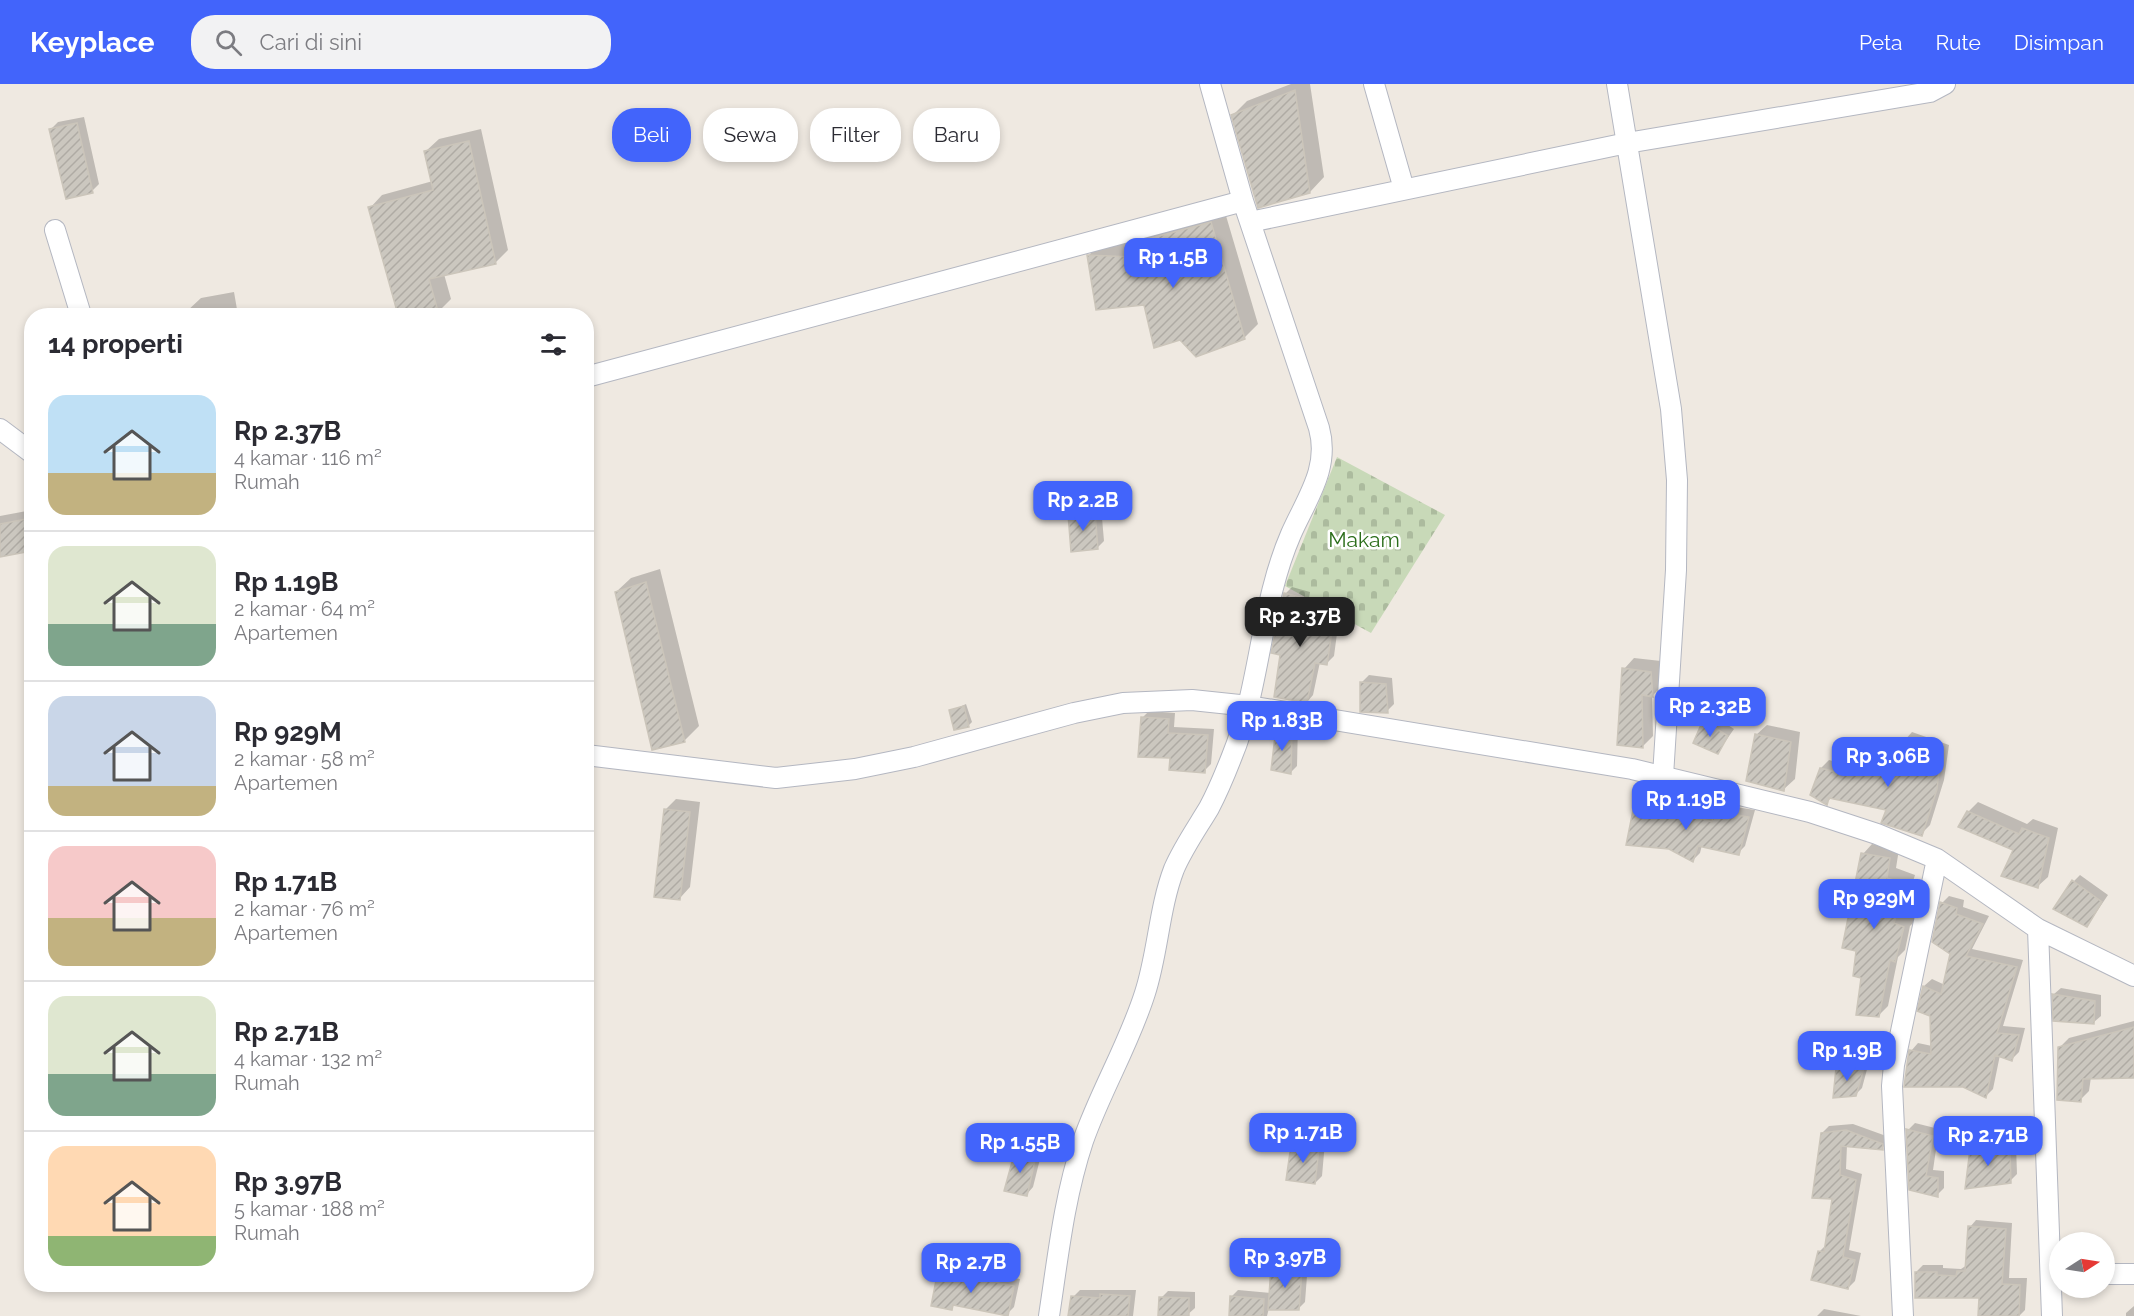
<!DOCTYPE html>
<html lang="id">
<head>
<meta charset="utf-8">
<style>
  :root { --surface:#fff; --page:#f2f2f3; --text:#2b2b33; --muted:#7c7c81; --line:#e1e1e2; --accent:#4264fb }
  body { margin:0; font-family:Raleway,sans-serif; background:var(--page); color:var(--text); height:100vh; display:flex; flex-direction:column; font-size:22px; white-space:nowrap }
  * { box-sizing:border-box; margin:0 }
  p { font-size:20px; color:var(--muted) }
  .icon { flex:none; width:33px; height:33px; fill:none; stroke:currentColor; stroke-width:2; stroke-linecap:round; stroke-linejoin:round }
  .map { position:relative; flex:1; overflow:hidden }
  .details { position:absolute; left:24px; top:224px; width:570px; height:984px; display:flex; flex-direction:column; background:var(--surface); border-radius:24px; box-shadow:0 3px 9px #0003 }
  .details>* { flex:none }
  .banner { position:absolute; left:612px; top:24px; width:570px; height:54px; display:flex; gap:12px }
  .needle { width:39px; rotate:78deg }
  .buttons { position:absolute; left:2049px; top:1148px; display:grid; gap:12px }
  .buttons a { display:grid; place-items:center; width:66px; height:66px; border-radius:50%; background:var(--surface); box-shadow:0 3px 9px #0003; font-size:30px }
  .price { position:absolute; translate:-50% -51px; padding:0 14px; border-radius:12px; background:var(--accent); color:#fff; font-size:20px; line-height:39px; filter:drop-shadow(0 2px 3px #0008) }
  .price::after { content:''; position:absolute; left:50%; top:36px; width:18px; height:14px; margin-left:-9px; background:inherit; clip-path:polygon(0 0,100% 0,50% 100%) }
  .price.on { background:#222; color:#fff }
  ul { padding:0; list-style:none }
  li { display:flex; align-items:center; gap:18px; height:150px; padding:0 24px }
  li+li { border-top:2px solid var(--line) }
  li span { display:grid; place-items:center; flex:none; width:168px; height:120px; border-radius:18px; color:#555 }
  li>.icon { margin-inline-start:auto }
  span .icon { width:72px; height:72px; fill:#fffc; stroke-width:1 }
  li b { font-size:26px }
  h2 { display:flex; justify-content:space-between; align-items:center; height:72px; padding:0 24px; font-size:26px }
  .tag { padding:0 21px; border-radius:24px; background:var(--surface); box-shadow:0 3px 9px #0003; font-size:21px; line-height:54px }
  .tag.on { background:var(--accent); color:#fff }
  header { display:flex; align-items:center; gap:36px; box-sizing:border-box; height:84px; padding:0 30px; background:var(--accent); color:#fff }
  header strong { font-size:28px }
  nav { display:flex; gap:33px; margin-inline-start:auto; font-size:21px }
  .search { width:420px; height:54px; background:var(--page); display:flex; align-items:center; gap:15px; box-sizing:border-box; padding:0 21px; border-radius:24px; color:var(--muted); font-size:22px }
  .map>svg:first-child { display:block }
</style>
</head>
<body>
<header>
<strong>Keyplace</strong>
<div class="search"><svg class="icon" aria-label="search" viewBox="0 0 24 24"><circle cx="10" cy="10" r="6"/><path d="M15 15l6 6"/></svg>Cari di sini</div>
<nav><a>Peta</a><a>Rute</a><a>Disimpan</a></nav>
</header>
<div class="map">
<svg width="2134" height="1232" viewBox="0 0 2134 1232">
  <defs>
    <pattern id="cemetery-stones" width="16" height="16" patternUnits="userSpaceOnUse" patternTransform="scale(1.5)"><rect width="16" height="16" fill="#c8d9b8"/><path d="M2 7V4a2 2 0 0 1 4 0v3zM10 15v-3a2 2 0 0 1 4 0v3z" fill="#acbb9e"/></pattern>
    <pattern id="building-hatch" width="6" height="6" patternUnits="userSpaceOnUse" patternTransform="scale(1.5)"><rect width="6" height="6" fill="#cbc7bf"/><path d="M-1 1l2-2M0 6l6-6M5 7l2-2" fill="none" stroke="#afaba4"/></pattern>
  </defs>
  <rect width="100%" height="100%" fill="#efe9e1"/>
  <path fill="url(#cemetery-stones)" d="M 1337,373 L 1445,431 L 1371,549 L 1285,502 Z"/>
  <path fill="#0003" d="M 1291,0 L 1310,0 L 1324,93 L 1310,108 L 1233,31 L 1247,17 Z
    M 84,33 L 99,100 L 92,107 L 51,45 L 58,38 Z
    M 481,45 L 508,166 L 495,179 L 444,190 L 451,215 L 438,228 L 427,231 L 400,231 L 370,124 L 382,111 L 433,97 L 426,67 L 439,55 Z
    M 1224,125 L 1258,240 L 1244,254 L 1145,219 L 1088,172 L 1102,158 L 1132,160 L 1145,146 Z
    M 234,208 L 238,231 L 187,231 L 186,228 L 201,214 Z
    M 1101,422 L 1104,457 L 1097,464 L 1069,431 L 1076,424 Z
    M 32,426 L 32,466 L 0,472 L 0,432 Z
    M 660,485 L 699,642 L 684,657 L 616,508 L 631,494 Z
    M 1292,503 L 1310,508 L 1308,521 L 1340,527 L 1334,572 L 1327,579 L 1320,578 L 1313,611 L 1307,618 L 1282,570 L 1285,510 Z
    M 1634,574 L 1661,577 L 1663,601 L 1652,612 L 1653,652 L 1642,663 L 1624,585 Z
    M 1369,591 L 1392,594 L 1394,620 L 1387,627 L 1362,598 Z
    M 966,620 L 972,638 L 969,641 L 951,627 Z
    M 1149,627 L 1175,629 L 1174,643 L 1214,645 L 1211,680 L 1204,687 L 1171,672 L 1142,634 Z
    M 1711,630 L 1734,645 L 1718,668 L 1704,637 Z
    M 1284,637 L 1298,640 L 1297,682 L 1290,689 L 1272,684 L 1278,644 Z
    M 1767,641 L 1800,648 L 1795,695 L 1784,705 L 1756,651 Z
    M 1912,648 L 1949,661 L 1944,696 L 1930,741 L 1921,750 L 1888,724 L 1832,713 L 1826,719 L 1821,684 L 1829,676 L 1843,680 L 1851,672 L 1901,678 L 1904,657 Z
    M 1643,714 L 1696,724 L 1715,731 L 1723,721 L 1755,726 L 1745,762 L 1738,769 L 1702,761 L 1700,769 L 1693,776 L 1669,763 L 1636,721 Z
    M 676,715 L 700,718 L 690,803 L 680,814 L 665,726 Z
    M 1978,718 L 2027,740 L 2033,735 L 2058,744 L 2048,793 L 2038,802 L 2014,765 L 1968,728 Z
    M 1872,760 L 1899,765 L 1896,784 L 1915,791 L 1903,829 L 1908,831 L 1913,822 L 1912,828 L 1915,828 L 1915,819 L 1926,806 L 1921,831 L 1910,842 L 1905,866 L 1898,873 L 1888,922 L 1878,932 L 1863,893 L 1863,770 Z
    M 2080,791 L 2108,811 L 2087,842 L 2074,797 Z
    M 1949,812 L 1964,816 L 1963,823 L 1989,832 L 1972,865 L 2023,876 L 2003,942 L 2025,944 L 2019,968 L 2012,975 L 2000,971 L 1993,1005 L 1986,1012 L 1911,967 L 1918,959 L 1932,962 L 1931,931 L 1919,926 L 1924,902 L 1932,895 L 1945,901 L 1952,869 L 1942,819 Z
    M 2061,904 L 2101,911 L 2101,932 L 2094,938 L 2055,935 L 2054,910 Z
    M 2134,937 L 2134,993 L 2091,993 L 2089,1007 L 2080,1016 L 2059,964 L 2069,954 Z
    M 1844,977 L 1869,978 L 1862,1004 L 1855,1011 L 1837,984 Z
    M 1915,1039 L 1939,1045 L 1933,1086 L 1944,1087 L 1944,1104 L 1937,1111 L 1910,1105 L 1908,1046 Z
    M 1853,1040 L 1889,1053 L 1889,1058 L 1882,1064 L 1847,1061 L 1846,1085 L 1862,1090 L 1849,1166 L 1861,1169 L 1855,1197 L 1848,1204 L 1819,1168 L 1827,1160 L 1834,1113 L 1822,1049 L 1829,1042 Z
    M 1979,1050 L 1996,1053 L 1996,1059 L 2016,1061 L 2017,1090 L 2010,1097 L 1972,1057 Z
    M 1300,1055 L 1325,1058 L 1322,1092 L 1315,1099 L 1293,1062 Z
    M 1023,1061 L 1042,1065 L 1041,1072 L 1019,1066 L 1019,1069 L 1040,1075 L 1033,1103 L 1027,1110 L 1016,1068 Z
    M 1976,1136 L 2012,1139 L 2009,1194 L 2027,1194 L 2025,1226 L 2019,1232 L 1980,1232 L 1981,1212 L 1916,1188 L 1923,1181 L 1943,1181 L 1943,1184 L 1961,1185 L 1967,1181 L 1970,1143 Z
    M 1280,1177 L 1308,1179 L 1305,1218 L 1298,1225 L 1269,1224 L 1267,1232 L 1230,1232 L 1231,1213 L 1238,1206 L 1271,1209 L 1273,1184 Z
    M 947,1180 L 1020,1195 L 1014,1223 L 1007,1230 L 956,1220 L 951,1224 L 940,1187 Z
    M 1080,1206 L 1136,1206 L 1133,1232 L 1070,1232 L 1073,1213 Z
    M 1168,1207 L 1195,1208 L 1195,1224 L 1186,1232 L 1160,1232 L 1161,1214 Z
    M 2134,1222 L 2134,1232 L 2126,1232 L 2126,1229 Z
    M 1824,1225 L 1861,1232 L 1817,1232 Z"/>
  <path fill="url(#building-hatch)" stroke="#cbc5ba" stroke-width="1.5" d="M 1295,6 L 1310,109 L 1258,124 L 1231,31 Z
    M 77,39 L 93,109 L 66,115 L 49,45 Z
    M 469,57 L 496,180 L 429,195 L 439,231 L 398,231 L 368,123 L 433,106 L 424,67 Z
    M 1211,138 L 1245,255 L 1196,273 L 1180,256 L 1154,264 L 1144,221 L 1096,226 L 1087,171 L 1133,173 L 1130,160 Z
    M 1095,428 L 1098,465 L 1071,468 L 1068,430 Z
    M 32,434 L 32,467 L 0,473 L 0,440 Z
    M 646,498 L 685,658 L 652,666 L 615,508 Z
    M 1284,509 L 1304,514 L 1302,527 L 1334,533 L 1327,581 L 1315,579 L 1307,619 L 1274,613 L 1280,571 L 1271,569 Z
    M 1622,584 L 1651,588 L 1653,613 L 1642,611 L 1643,664 L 1617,661 Z
    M 1360,598 L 1386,600 L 1388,629 L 1360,628 Z
    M 964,622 L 969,643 L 954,646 L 949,626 Z
    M 1141,633 L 1169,635 L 1168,649 L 1208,651 L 1205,689 L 1169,686 L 1170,674 L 1138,673 Z
    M 1703,636 L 1728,652 L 1718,670 L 1693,659 Z
    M 1276,644 L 1292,647 L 1291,690 L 1271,686 Z
    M 1755,650 L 1791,658 L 1784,707 L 1746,697 Z
    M 1902,656 L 1941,669 L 1937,705 L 1922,752 L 1881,739 L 1886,726 L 1829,714 L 1827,721 L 1810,711 L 1820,684 L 1840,689 L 1842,680 L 1898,687 Z
    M 1634,721 L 1688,730 L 1712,738 L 1714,727 L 1749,733 L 1739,771 L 1698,762 L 1693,778 L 1669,765 L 1626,761 Z
    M 664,725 L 690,728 L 680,816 L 654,813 Z
    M 1967,727 L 2019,750 L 2022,744 L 2049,754 L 2038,804 L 2001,792 L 2013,766 L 1958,743 Z
    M 1861,769 L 1890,774 L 1887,794 L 1906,800 L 1894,839 L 1904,843 L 1895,878 L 1890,876 L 1879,933 L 1856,931 L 1861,894 L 1853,892 L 1856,867 L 1842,864 Z
    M 2072,796 L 2102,818 L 2087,843 L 2053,825 Z
    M 1940,818 L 1957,824 L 1956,830 L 1983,840 L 1966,872 L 2017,883 L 1997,949 L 2019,951 L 2012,977 L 1995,971 L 1986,1014 L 1963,1003 L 1904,1003 L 1909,966 L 1931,970 L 1930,932 L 1917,927 L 1923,902 L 1941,910 L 1950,870 L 1932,858 Z
    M 2052,910 L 2095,917 L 2094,940 L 2053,937 Z
    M 2134,943 L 2134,994 L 2083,995 L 2081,1018 L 2057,1016 L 2058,963 Z
    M 1836,984 L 1864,984 L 1856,1012 L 1833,1014 Z
    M 1906,1045 L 1933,1052 L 1926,1092 L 1938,1094 L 1938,1113 L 1909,1106 Z
    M 1846,1046 L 1883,1060 L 1883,1066 L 1841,1062 L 1840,1091 L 1856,1096 L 1843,1173 L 1855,1176 L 1848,1205 L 1811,1196 L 1818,1167 L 1824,1168 L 1832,1115 L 1812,1114 L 1821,1049 Z
    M 1971,1057 L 1989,1060 L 1989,1065 L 2010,1067 L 2011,1099 L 1965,1105 Z
    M 1291,1061 L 1319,1064 L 1315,1100 L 1286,1096 Z
    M 1015,1067 L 1036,1072 L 1027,1112 L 1004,1107 Z
    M 1968,1142 L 2006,1145 L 2002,1200 L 2020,1201 L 2019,1232 L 1978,1232 L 1979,1214 L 1915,1214 L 1915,1188 L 1937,1188 L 1937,1191 L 1956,1192 L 1957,1187 L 1965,1187 Z
    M 1271,1183 L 1302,1186 L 1299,1226 L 1268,1226 Z
    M 938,1186 L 1014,1202 L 1008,1232 L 953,1221 L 952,1226 L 931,1222 Z
    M 1100,1210 L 1130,1212 L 1128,1232 L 1068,1232 L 1071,1212 L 1100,1214 Z
    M 1230,1212 L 1264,1215 L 1263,1232 L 1229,1232 Z
    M 1159,1213 L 1189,1214 L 1189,1232 L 1158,1232 Z"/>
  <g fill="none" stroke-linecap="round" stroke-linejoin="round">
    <defs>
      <path id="street" d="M 1374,0 L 1404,105
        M 1617,0 L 1671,325 L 1677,396 L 1676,486 L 1663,692
        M 1250,138 L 1627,59 L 1930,8 L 1945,0
        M 55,146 L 81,231
        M 586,293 L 1243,117
        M 0,345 L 32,369
        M 586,671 L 776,694 L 855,685 L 914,673 L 1074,629 L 1123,619 L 1192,616 L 1249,622 L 1632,685 L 1810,728 L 1877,750 L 1937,775 L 2038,845 L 2134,892
        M 2038,845 L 2052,1232
        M 2104,1190 L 2134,1190
        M 1049,1232 C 1058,1173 1064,1114 1083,1057 C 1101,1006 1129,960 1145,909 C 1158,869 1159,824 1174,785 C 1183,764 1197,744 1209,724 C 1218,707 1225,690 1232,672 C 1261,601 1260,521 1291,450 C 1307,414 1330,384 1319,344 L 1243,117 L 1210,0
        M 1903,1232 L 1892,1002 L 1894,981 L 1937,775"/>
    </defs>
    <use href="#street" stroke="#b4b7c1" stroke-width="22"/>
    <use href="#street" stroke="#fff" stroke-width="20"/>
  </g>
  <g text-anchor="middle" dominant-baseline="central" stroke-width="5" stroke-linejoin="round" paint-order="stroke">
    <g font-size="21" fill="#2c6e1b" stroke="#fff">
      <text x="1364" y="455">Makam</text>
    </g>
  </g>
</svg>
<div class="buttons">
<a><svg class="needle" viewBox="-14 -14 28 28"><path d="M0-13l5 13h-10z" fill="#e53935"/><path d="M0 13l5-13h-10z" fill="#7c7c81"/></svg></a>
</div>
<b class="price" style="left:1173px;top:205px">Rp 1.5B</b>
<b class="price" style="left:1083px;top:448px">Rp 2.2B</b>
<b class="price on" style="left:1300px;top:564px">Rp 2.37B</b>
<b class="price" style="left:1710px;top:654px">Rp 2.32B</b>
<b class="price" style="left:1282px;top:668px">Rp 1.83B</b>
<b class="price" style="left:1888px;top:704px">Rp 3.06B</b>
<b class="price" style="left:1686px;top:747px">Rp 1.19B</b>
<b class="price" style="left:1874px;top:846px">Rp 929M</b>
<b class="price" style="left:1847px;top:998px">Rp 1.9B</b>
<b class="price" style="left:1303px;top:1080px">Rp 1.71B</b>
<b class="price" style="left:1988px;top:1083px">Rp 2.71B</b>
<b class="price" style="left:1020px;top:1090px">Rp 1.55B</b>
<b class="price" style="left:1285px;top:1205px">Rp 3.97B</b>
<b class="price" style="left:971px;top:1210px">Rp 2.7B</b>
<div class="banner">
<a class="tag on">Beli</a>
<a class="tag">Sewa</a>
<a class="tag">Filter</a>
<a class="tag">Baru</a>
</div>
<section class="details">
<h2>14 properti<svg class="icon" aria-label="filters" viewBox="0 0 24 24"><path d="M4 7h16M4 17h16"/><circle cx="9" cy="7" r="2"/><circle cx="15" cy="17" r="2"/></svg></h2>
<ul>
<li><span style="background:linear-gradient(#bfe0f5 65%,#c2b280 0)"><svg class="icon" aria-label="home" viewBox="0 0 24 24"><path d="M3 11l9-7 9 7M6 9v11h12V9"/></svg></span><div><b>Rp 2.37B</b><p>4 kamar · 116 m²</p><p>Rumah</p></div></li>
<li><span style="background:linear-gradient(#dfe7d0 65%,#7fa58c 0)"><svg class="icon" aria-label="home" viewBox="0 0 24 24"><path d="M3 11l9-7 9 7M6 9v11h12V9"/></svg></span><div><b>Rp 1.19B</b><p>2 kamar · 64 m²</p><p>Apartemen</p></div></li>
<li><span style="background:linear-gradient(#c9d6e8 75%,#c2b280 0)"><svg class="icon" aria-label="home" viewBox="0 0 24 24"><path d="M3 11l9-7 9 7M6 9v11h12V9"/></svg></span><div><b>Rp 929M</b><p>2 kamar · 58 m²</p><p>Apartemen</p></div></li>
<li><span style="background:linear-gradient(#f6c9c9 60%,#c2b280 0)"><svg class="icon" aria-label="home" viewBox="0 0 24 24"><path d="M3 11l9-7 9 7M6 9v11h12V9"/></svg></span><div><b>Rp 1.71B</b><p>2 kamar · 76 m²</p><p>Apartemen</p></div></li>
<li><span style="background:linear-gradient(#dfe7d0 65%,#7fa58c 0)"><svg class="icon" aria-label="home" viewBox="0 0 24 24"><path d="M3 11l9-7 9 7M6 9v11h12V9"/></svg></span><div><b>Rp 2.71B</b><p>4 kamar · 132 m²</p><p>Rumah</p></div></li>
<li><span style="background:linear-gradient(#ffd9b3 75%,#8fb573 0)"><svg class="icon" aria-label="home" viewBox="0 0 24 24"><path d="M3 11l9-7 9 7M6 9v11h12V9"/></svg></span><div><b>Rp 3.97B</b><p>5 kamar · 188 m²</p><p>Rumah</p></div></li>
</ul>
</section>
</div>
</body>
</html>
